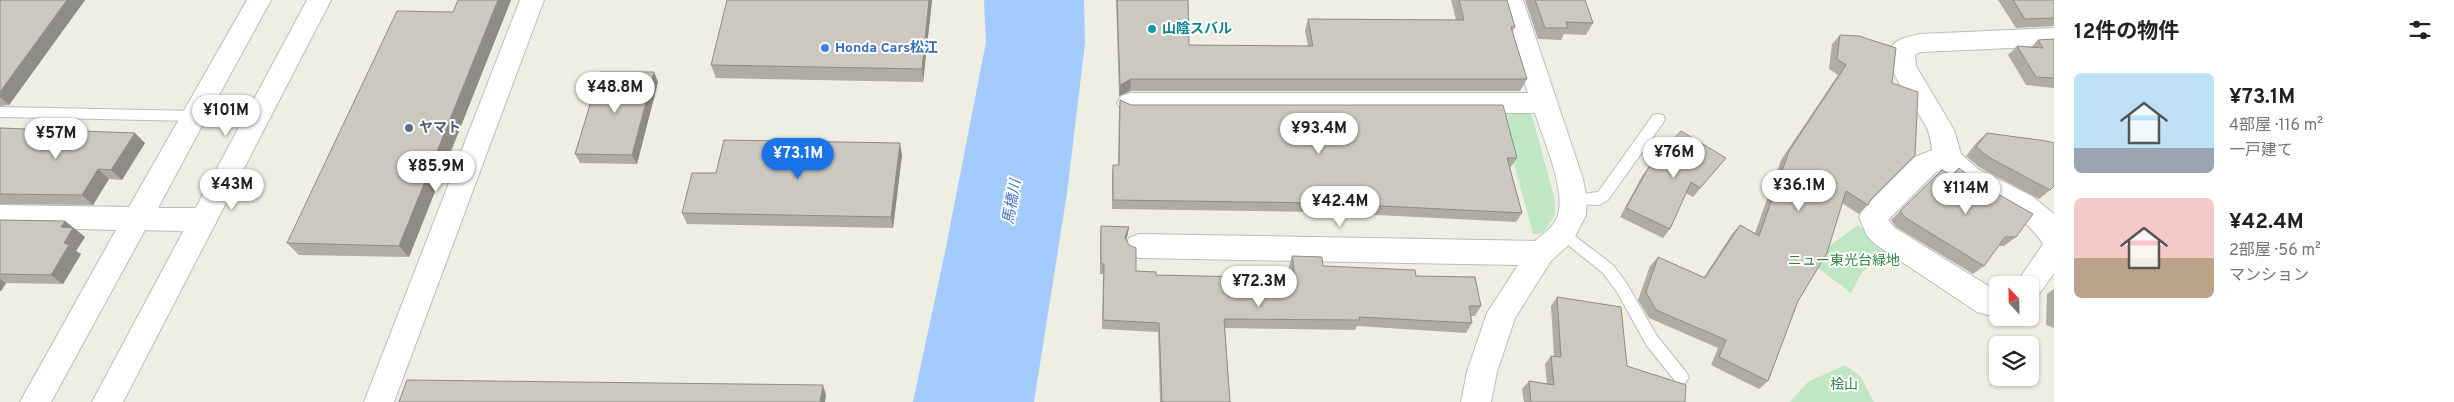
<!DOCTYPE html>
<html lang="ja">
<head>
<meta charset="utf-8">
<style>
  :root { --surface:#fff; --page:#f2f2f2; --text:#222; --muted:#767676; --accent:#1a73e8 }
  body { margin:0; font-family:Overpass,"Noto Sans JP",sans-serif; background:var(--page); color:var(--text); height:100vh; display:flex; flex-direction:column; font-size:19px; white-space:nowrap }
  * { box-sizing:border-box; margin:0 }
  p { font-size:16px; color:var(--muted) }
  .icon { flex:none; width:28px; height:28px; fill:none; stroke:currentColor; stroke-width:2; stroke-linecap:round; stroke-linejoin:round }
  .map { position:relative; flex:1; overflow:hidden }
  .details { display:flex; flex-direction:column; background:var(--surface); width:400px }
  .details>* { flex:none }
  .needle { width:32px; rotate:338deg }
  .controls { position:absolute; left:1989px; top:276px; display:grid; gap:10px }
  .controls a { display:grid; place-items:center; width:50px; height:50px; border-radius:8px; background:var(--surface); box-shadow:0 1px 4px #0004; font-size:25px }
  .price { position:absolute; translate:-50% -42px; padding:0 11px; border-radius:18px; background:#fff; color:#222; font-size:16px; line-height:32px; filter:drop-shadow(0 1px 2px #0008) }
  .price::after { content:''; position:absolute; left:50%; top:30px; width:15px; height:11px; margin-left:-8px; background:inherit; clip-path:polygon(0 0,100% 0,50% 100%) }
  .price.on { background:var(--accent); color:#fff }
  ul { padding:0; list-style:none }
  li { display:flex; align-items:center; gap:15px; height:125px; padding:0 20px }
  li span { display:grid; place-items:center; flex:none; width:140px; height:100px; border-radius:8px; color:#555 }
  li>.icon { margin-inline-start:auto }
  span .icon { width:60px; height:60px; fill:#fffc; stroke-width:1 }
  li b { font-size:21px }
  h2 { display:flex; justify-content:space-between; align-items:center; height:60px; padding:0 20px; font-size:21px }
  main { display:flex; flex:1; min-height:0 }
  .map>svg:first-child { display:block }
</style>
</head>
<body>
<main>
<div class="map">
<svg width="2054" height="402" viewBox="0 0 2054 402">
  <rect width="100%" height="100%" fill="#efeee3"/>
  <path fill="#bfe7c4" d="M 1500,111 L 1531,112 L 1555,200 L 1555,215 L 1543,233 L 1533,234 Z
    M 1858,225 L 1895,256 L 1863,270 L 1851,293 L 1809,261 Z
    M 1845,365 L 1860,376 L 1874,402 L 1790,402 L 1808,382 Z"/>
  <path fill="#a3cbff" d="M 984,0 L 1084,0 L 1085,43 L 1067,193 L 1034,402 L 913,402 L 945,252 L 986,42 Z"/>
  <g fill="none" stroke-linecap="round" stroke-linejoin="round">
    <defs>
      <path id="service" d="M 0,107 L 196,111 L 203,116 L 196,121 L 0,117 Z
        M 1658,114 L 1663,115 L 1665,119 L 1663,123 L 1608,200 L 1599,205 L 1568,204 L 1566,200 L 1568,196 L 1598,192 L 1653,115 Z
        M 1563,227 L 1613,265 L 1627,284 L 1657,336 L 1686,372 L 1689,377 L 1686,382 L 1681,384 L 1676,382 L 1647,346 L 1617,292 L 1603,273 L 1558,237 L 1556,233 L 1558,229 Z"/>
      <path id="minor" d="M 247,0 L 271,0 L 213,106 L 258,106 L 267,109 L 271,116 L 267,123 L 258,126 L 202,126 L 158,208 L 203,208 L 213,212 L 217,220 L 213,228 L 203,232 L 145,230 L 51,402 L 20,402 L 116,230 L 0,227 L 0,205 L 129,207 Z
        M 520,0 L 544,0 L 394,402 L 364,402 Z
        M 1499,0 L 1523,0 L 1583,179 L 1587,200 L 1586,215 L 1573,241 L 1551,261 L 1515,318 L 1497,372 L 1491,402 L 1461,402 L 1467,372 L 1487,313 L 1518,265 L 1139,258 L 1129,254 L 1125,246 L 1129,238 L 1139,234 L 1535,241 C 1543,234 1555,226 1558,215 C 1566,189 1543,139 1535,113 L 1130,113 L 1121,110 L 1117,103 L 1121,96 L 1130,93 L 1528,93 Z
        M 2054,28 L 2054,46 L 1920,52 L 1915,55 L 1916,66 L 1954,130 L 1961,154 L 1978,169 L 2032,196 L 2054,214 L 2054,273 L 2039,294 L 2030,297 L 2030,285 L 2015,285 L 2043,244 C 2018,204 1973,202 1942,169 L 1935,173 L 1888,220 L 1895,228 L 1998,292 L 1999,318 L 1977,312 L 1875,244 L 1867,236 L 1859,217 L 1863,209 L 1915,157 L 1932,150 C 1931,142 1930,135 1927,128 C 1918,110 1879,64 1892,46 C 1898,38 1911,36 1920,34 Z"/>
      <path id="tertiary" d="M 307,0 L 331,0 L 123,402 L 92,402 Z"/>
    </defs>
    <use href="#service" stroke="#bbbcc3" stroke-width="2"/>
    <use href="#minor" stroke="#bbbcc3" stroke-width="2"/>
    <use href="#tertiary" stroke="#bbbcc3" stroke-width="2"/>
    <use href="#service" fill="#fff" fill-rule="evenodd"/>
    <use href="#minor" fill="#fff" fill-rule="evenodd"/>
    <use href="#tertiary" fill="#fff" fill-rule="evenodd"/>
  </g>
  <path fill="#aeaca5" d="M 0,0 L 85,0 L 9,105 L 0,106 Z
    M 458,0 L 511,0 L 409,257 L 299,255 L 287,243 L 453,12 Z
    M 932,0 L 923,82 L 716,78 L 711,65 Z
    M 1116,0 L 1188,0 L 1189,45 L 1308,46 L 1305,31 L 1308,19 L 1456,20 L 1451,0 L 1507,0 L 1515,27 L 1512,33 L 1527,79 L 1520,91 L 1130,91 L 1119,96 Z
    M 1525,0 L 1585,0 L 1593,23 L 1586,35 L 1564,34 L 1561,40 L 1538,39 Z
    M 1998,0 L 2054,0 L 2054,26 L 2016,28 Z
    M 1840,35 L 1871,199 L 1868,205 L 1859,214 L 1842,203 L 1798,301 L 1768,381 L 1759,389 L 1711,365 L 1718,348 L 1649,318 L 1638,300 L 1650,266 L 1658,257 L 1704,277 L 1732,234 L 1740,225 L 1755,233 L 1781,160 L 1838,75 L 1829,69 L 1832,44 Z
    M 2054,39 L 2054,88 L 2026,85 L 2008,55 L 2017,46 L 2031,47 L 2038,40 Z
    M 654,72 L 658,82 L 637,164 L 580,163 L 575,154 Z
    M 1120,100 L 1131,105 L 1517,158 L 1511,167 L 1510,167 L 1522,213 L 1516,222 L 1318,212 L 1112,209 L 1112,174 L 1113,165 L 1118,165 L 1119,110 Z
    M 0,128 L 145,143 L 122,180 L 109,179 L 93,205 L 0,204 Z
    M 1987,133 L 2050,190 L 2039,199 L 1979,167 L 1966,156 L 1977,142 Z
    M 902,155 L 893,228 L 687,224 L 682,213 L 716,173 Z
    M 1726,158 L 1693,197 L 1686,193 L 1670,229 L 1663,238 L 1620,217 L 1642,176 L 1649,167 Z
    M 1959,168 L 2016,237 L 2004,246 L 1999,246 L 1984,266 L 1973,274 L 1896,227 L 1891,220 L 1942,170 L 1951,175 Z
    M 0,220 L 65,221 L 85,237 L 76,251 L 81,254 L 63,284 L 6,283 L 1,291 L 0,291 Z
    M 1101,226 L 1129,227 L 1127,237 L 1126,240 L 1136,271 L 1156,275 L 1290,278 L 1289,266 L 1292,256 L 1323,266 L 1416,276 L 1481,306 L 1475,316 L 1471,316 L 1472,323 L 1466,333 L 1357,326 L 1355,330 L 1225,328 L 1230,402 L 1160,402 L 1158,332 L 1102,329 L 1103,274 L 1100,274 L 1100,236 Z
    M 2054,289 L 2054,328 L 2046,325 L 2047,294 Z
    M 1557,297 L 1627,366 L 1685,402 L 1524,402 L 1522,389 L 1529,381 L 1547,384 L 1545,364 L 1551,356 L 1554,356 L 1551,306 Z"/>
  <path fill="#8d8c86" d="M 67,0 L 85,0 L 9,105 L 0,97 L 0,92 Z
    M 498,0 L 511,0 L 409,257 L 399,246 Z
    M 929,0 L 932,0 L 923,82 L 922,69 Z
    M 654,72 L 658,82 L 637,164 L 632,155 Z
    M 1131,79 L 1130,91 L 1119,96 L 1120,85 Z
    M 135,133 L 145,143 L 122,180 L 111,170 Z
    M 900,143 L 902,155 L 893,228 L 891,217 Z
    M 98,169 L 109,179 L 93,205 L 82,195 Z
    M 65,221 L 85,237 L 76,251 L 81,254 L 63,284 L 51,275 L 64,243 L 61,227 Z
    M 1129,227 L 1127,237 L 1123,247 L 1125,237 Z
    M 0,279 L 6,283 L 1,291 L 0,290 Z
    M 823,385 L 826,395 L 825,402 L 820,402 Z"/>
  <path fill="#cac8c0" stroke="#8d8c86" d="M 0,0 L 67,0 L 0,92 Z
    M 458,0 L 498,0 L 399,246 L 287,243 L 397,11 L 453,12 Z
    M 727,0 L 929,0 L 922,69 L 711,65 Z
    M 1117,0 L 1188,0 L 1189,45 L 1313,46 L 1308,19 L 1464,20 L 1459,0 L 1507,0 L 1515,27 L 1511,27 L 1527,79 L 1131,79 L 1120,85 Z
    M 1535,0 L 1585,0 L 1593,23 L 1566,22 L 1568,28 L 1545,28 Z
    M 2013,0 L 2054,0 L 2054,18 L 2025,19 Z
    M 1840,35 L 1859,36 L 1896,48 L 1892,83 L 1918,92 L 1915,155 L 1871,199 L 1868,205 L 1846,191 L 1827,253 L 1798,301 L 1768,381 L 1719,357 L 1726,340 L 1656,310 L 1646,292 L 1658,257 L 1705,278 L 1740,225 L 1759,236 L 1789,151 L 1846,65 L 1837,59 Z
    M 2054,39 L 2054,78 L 2036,77 L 2017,46 L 2043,48 L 2038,40 Z
    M 600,72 L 654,72 L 632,155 L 575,154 Z
    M 1120,100 L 1131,105 L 1503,105 L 1517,158 L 1507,158 L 1522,213 L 1321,203 L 1113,200 L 1113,165 L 1119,165 Z
    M 0,128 L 135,133 L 111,170 L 98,169 L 82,195 L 0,194 Z
    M 1681,131 L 1726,158 L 1700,188 L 1691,182 L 1670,229 L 1626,208 L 1649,167 Z
    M 1987,133 L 2046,141 L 2054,143 L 2054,186 L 2050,190 L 1990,158 L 1976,147 Z
    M 724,140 L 900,143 L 891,217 L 682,213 L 692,173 L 716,173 Z
    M 1959,168 L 1977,182 L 2033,214 L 2016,237 L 2005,237 L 1984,266 L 1906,218 L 1900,211 L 1942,170 L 1953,176 Z
    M 0,220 L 65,221 L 61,227 L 73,228 L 64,243 L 69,245 L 51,275 L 0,274 Z
    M 1101,226 L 1129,227 L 1125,237 L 1129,245 L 1136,248 L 1136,271 L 1156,272 L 1156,275 L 1295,278 L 1292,256 L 1322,257 L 1323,266 L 1415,270 L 1416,276 L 1475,277 L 1481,306 L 1469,306 L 1472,323 L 1359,317 L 1360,320 L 1224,319 L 1230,402 L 1162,402 L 1159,323 L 1103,320 L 1104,264 L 1101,264 Z
    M 1557,297 L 1621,307 L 1627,366 L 1686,385 L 1685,402 L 1531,402 L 1529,381 L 1554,385 L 1551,356 L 1561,357 Z
    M 407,380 L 823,385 L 820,402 L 399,402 Z"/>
  <circle fill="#0f9aa8" stroke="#fff" stroke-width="2" cx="1152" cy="29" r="5"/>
  <circle fill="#3f7fe0" stroke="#fff" stroke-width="2" cx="825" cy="48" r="5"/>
  <circle fill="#5c6f8a" stroke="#fff" stroke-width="2" cx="409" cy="128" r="5"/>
  <g text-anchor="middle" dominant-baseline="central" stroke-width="4" stroke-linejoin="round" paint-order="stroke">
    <g font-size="14" font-weight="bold" fill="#0d838f" stroke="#fff" text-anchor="start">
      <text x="1162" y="29">山陰スバル</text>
    </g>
    <g font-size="14" font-weight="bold" fill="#366cbe" stroke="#fff" text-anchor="start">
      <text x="835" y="48">Honda Cars松江</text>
    </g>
    <g font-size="14" font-weight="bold" fill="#4e5e75" stroke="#fff" text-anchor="start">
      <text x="419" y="128">ヤマト</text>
    </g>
    <g font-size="14" fill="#328540" stroke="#fff">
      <text x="1844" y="261">ニュー東光台緑地</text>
      <text x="1844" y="385">桧山</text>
    </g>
    <g font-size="15" font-style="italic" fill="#4172c7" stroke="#fff">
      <text transform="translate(1013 202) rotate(-80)">馬橋川</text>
    </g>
  </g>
</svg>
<div class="controls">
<a><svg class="needle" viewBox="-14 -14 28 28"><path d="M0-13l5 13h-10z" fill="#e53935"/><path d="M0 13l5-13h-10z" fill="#767676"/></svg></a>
<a><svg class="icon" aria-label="layers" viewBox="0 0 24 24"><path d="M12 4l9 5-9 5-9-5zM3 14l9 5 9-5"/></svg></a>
</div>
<b class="price" style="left:615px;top:114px">¥48.8M</b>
<b class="price" style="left:226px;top:137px">¥101M</b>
<b class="price" style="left:1319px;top:155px">¥93.4M</b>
<b class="price" style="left:56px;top:160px">¥57M</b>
<b class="price" style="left:1674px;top:179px">¥76M</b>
<b class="price on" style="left:798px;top:180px">¥73.1M</b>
<b class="price" style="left:436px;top:193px">¥85.9M</b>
<b class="price" style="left:232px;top:211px">¥43M</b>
<b class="price" style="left:1799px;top:212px">¥36.1M</b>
<b class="price" style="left:1966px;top:215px">¥114M</b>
<b class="price" style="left:1340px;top:228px">¥42.4M</b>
<b class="price" style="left:1259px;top:308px">¥72.3M</b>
</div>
<section class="details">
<h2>12件の物件<svg class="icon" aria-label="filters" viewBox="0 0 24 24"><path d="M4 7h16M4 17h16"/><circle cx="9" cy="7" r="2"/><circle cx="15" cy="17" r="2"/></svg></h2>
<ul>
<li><span style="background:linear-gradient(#bfe0f5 75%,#9aa5b1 0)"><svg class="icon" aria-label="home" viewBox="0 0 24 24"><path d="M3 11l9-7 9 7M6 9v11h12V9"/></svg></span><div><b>¥73.1M</b><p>4部屋 · 116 m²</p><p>一戸建て</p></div></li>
<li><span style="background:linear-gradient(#f6c9c9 60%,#b9a48a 0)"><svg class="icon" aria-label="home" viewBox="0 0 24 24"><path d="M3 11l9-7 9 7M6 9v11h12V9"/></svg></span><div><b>¥42.4M</b><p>2部屋 · 56 m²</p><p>マンション</p></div></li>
</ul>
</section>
</main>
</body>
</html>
